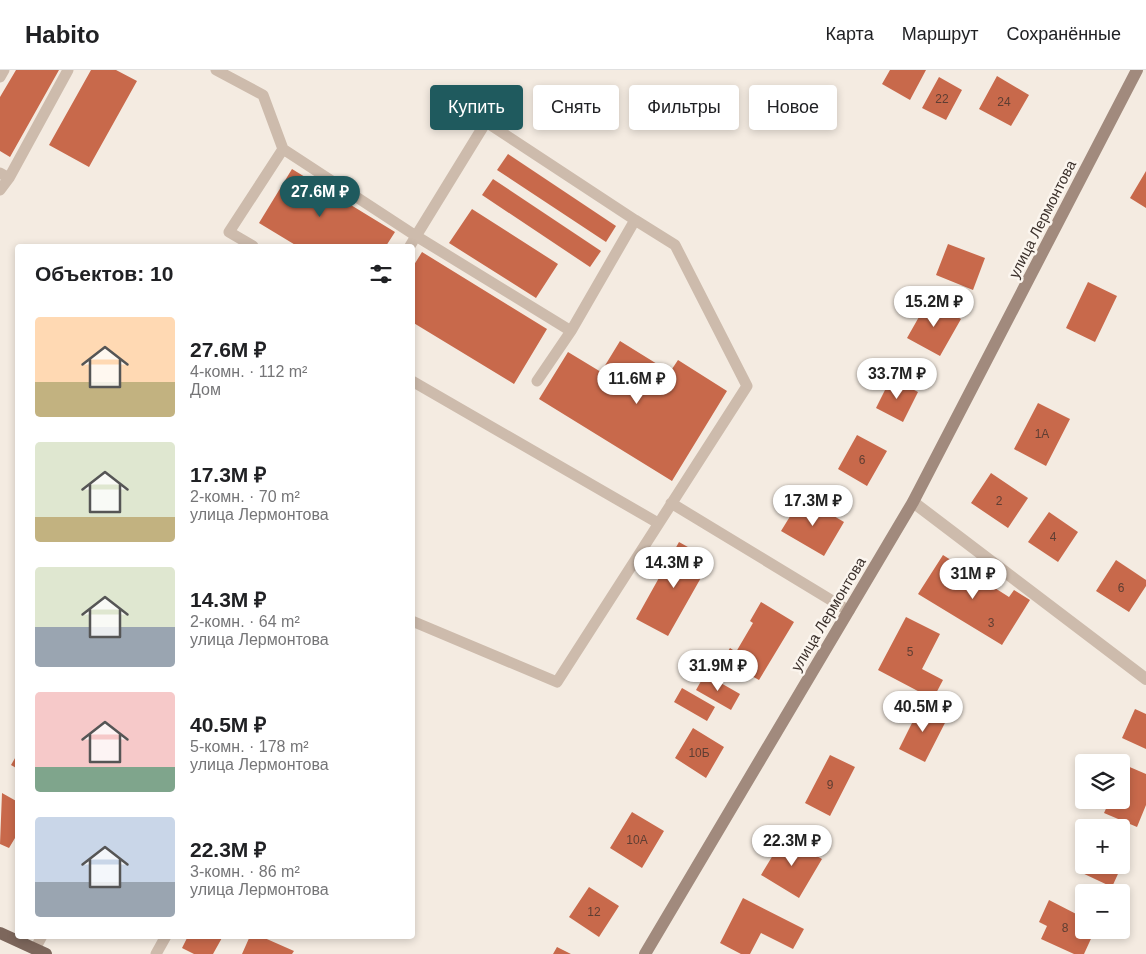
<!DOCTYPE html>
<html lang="ru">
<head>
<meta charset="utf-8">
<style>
  :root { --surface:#fff; --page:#f2f2f2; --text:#202124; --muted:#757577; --line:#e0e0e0; --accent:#1f5a5e }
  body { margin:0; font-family:Arial,sans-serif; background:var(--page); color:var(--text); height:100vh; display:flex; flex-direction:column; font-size:19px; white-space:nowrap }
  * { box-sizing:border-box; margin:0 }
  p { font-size:16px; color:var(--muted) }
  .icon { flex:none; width:28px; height:28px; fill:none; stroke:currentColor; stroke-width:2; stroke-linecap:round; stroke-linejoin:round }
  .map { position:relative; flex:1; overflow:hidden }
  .sheet { position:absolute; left:15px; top:174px; width:400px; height:695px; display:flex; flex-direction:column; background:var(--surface); border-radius:5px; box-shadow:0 2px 8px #0003 }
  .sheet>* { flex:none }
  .top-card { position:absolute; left:430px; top:15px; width:475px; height:45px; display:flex; gap:10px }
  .tools { position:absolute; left:1075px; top:684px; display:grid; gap:10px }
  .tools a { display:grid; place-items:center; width:55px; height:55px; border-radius:5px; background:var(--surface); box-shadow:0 2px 8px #0003; font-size:25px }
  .price { position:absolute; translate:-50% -42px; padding:0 11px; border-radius:18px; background:#fff; color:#222; font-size:16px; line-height:32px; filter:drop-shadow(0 1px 2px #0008) }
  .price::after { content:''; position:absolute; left:50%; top:30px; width:15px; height:11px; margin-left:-8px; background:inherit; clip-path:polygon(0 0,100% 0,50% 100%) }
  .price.selected { background:var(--accent); color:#fff }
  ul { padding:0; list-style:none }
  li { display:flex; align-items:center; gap:15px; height:125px; padding:0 20px }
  li span { display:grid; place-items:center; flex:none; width:140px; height:100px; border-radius:5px; color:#555 }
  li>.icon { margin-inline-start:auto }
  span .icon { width:60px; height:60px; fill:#fffc; stroke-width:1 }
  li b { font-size:21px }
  h2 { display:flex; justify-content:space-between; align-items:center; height:60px; padding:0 20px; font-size:21px }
  .chip { padding:0 18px; border-radius:5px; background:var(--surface); box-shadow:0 2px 8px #0003; font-size:18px; line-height:45px }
  .chip.selected { background:var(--accent); color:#fff }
  header { display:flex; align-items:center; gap:30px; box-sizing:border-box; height:70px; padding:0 25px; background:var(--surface); border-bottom:1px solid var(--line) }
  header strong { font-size:24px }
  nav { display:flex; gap:28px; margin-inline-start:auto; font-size:18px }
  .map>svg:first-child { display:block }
</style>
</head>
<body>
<header>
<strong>Habito</strong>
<nav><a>Карта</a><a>Маршрут</a><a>Сохранённые</a></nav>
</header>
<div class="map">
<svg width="1146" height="884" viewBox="0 0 1146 884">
  <rect width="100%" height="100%" fill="#f4ebe1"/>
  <path fill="#c8694b" d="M 16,0 L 59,0 L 10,87 L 0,81 L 0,27 Z
    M 91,0 L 116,0 L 137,11 L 89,97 L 49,75 Z
    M 890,0 L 926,0 L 910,30 L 882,14 Z
    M 997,6 L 1029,25 L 1011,56 L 979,39 Z
    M 939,7 L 962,20 L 946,50 L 922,38 Z
    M 508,84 L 616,156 L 606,172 L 497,100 Z
    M 292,99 L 395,162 L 386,176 L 297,176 L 259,153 Z
    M 1146,101 L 1146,138 L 1130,128 Z
    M 493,109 L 601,181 L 590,197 L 482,125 Z
    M 472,139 L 558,194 L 536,228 L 449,173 Z
    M 948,174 L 985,188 L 973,220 L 936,205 Z
    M 422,182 L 547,259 L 514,314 L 412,252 L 412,198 Z
    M 1088,212 L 1117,226 L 1095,272 L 1066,258 Z
    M 928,231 L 961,249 L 940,286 L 907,268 Z
    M 620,271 L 670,302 L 678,290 L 727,321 L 672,411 L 539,329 L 568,282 L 601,302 Z
    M 891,308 L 918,322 L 903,352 L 876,338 Z
    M 1038,333 L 1070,349 L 1046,396 L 1014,379 Z
    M 857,365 L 887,381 L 867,416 L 838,399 Z
    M 991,403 L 1028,428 L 1008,458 L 971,433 Z
    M 802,427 L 844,452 L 824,486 L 781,461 Z
    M 1049,442 L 1078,462 L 1058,492 L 1028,472 Z
    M 679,472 L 711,490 L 668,566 L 636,549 Z
    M 943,485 L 1009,527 L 1014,520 L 1030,530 L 1002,575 L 918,524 Z
    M 1116,490 L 1146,510 L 1146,516 L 1129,542 L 1096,521 Z
    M 761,532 L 794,552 L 759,610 L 739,599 L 735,606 L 719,596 L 730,578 L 736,582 L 753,553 L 750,551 Z
    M 906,547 L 940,564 L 922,599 L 943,610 L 933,629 L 878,600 Z
    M 705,604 L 740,624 L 731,640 L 696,620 Z
    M 682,618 L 715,637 L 707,651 L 674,632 Z
    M 922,633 L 948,647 L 925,692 L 899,679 Z
    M 1135,639 L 1146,644 L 1146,679 L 1122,668 Z
    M 693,658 L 724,677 L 706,708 L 675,688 Z
    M 18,683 L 18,699 L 11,695 Z
    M 830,685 L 855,697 L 830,746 L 805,733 Z
    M 1125,695 L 1146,704 L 1146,735 L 1137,757 L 1104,743 L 1110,730 L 1121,730 L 1121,703 Z
    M 2,723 L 18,732 L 18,763 L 9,778 L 0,774 Z
    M 632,742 L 664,761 L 642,798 L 610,778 Z
    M 784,767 L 822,789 L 799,828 L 761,805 Z
    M 1121,779 L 1128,782 L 1112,817 L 1080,802 L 1084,795 L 1121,795 Z
    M 589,817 L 619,836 L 599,867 L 569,847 Z
    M 743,828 L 804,859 L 793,879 L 761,863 L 750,884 L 741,884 L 720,873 Z
    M 1049,830 L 1084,848 L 1084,860 L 1095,860 L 1084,884 L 1074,884 L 1041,869 L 1047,856 L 1039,852 Z
    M 188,866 L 223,866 L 213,884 L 194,884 L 182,878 Z
    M 250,866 L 260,866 L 294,881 L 292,884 L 242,884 Z
    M 557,877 L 571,884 L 553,884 Z"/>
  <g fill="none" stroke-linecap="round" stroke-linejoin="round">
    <path stroke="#cdbbac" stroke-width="11" d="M 216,0 L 263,25 L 283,79 L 416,166 L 410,176
      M 0,7 L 4,0
      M 486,52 L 635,150 L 571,261 L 416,166 Z
      M 0,103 L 9,108 L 68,0
      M 0,120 L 9,108
      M 253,176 L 229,162 L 283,79
      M 412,311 L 658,453
      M 537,311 L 571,261
      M 671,433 L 849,541
      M 412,551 L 557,612 L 747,316 L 675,175 L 635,150
      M 35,879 L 42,866
      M 156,884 L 166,866"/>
    <path stroke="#cdbbac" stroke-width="12" d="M 913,432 L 1146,609"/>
    <path stroke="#a18a7d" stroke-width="12" d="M 645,884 L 913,432 L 1137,0"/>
    <path stroke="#7d675c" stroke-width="12" d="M 0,863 L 46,884"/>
  </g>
  <g text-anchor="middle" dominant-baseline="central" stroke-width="5" stroke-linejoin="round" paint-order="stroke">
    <g font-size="12" fill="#5e3e33">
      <text x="942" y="29">22</text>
      <text x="1004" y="32">24</text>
      <text x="1042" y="364">1А</text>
      <text x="862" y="390">6</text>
      <text x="999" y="431">2</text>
      <text x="1053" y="467">4</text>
      <text x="1121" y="518">6</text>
      <text x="991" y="553">3</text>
      <text x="910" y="582">5</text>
      <text x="699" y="683">10Б</text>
      <text x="830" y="715">9</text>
      <text x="637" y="770">10А</text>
      <text x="594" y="842">12</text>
      <text x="1065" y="858">8</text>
    </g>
    <g font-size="15" fill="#3b302b" stroke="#fbf5ee">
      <text transform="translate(1042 149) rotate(-63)">улица Лермонтова</text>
      <text transform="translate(828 544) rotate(-59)">улица Лермонтова</text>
    </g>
  </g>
</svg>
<div class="tools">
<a><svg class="icon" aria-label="layers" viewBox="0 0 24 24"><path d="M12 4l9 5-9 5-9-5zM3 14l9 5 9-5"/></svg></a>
<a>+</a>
<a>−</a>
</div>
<b class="price selected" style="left:320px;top:148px">27.6M ₽</b>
<b class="price" style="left:934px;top:258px">15.2M ₽</b>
<b class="price" style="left:897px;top:330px">33.7M ₽</b>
<b class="price" style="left:637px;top:335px">11.6M ₽</b>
<b class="price" style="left:813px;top:457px">17.3M ₽</b>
<b class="price" style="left:674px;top:519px">14.3M ₽</b>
<b class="price" style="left:973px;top:530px">31M ₽</b>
<b class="price" style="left:718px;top:622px">31.9M ₽</b>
<b class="price" style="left:923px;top:663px">40.5M ₽</b>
<b class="price" style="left:792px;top:797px">22.3M ₽</b>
<div class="top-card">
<a class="chip selected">Купить</a>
<a class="chip">Снять</a>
<a class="chip">Фильтры</a>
<a class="chip">Новое</a>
</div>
<section class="sheet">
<h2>Объектов: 10<svg class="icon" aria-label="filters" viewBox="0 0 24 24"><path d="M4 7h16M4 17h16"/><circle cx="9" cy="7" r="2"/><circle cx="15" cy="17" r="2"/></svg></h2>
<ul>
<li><span style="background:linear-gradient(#ffd9b3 65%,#c2b280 0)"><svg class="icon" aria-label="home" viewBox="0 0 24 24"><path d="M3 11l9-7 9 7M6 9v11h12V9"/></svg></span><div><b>27.6M ₽</b><p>4-комн. · 112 m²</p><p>Дом</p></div></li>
<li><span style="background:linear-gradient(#dfe7d0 75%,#c2b280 0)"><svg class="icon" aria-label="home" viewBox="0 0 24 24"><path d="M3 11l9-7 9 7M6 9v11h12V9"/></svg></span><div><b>17.3M ₽</b><p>2-комн. · 70 m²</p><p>улица Лермонтова</p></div></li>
<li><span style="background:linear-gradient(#dfe7d0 60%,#9aa5b1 0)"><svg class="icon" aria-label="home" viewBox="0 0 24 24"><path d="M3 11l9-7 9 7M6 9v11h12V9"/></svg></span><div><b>14.3M ₽</b><p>2-комн. · 64 m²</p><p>улица Лермонтова</p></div></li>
<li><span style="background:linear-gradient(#f6c9c9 75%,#7fa58c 0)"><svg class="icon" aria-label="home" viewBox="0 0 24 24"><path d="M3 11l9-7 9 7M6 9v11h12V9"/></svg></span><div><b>40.5M ₽</b><p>5-комн. · 178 m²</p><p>улица Лермонтова</p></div></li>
<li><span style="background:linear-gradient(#c9d6e8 65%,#9aa5b1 0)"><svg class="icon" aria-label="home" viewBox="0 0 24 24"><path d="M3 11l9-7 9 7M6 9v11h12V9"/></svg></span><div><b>22.3M ₽</b><p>3-комн. · 86 m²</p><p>улица Лермонтова</p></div></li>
</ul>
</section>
</div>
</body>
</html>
